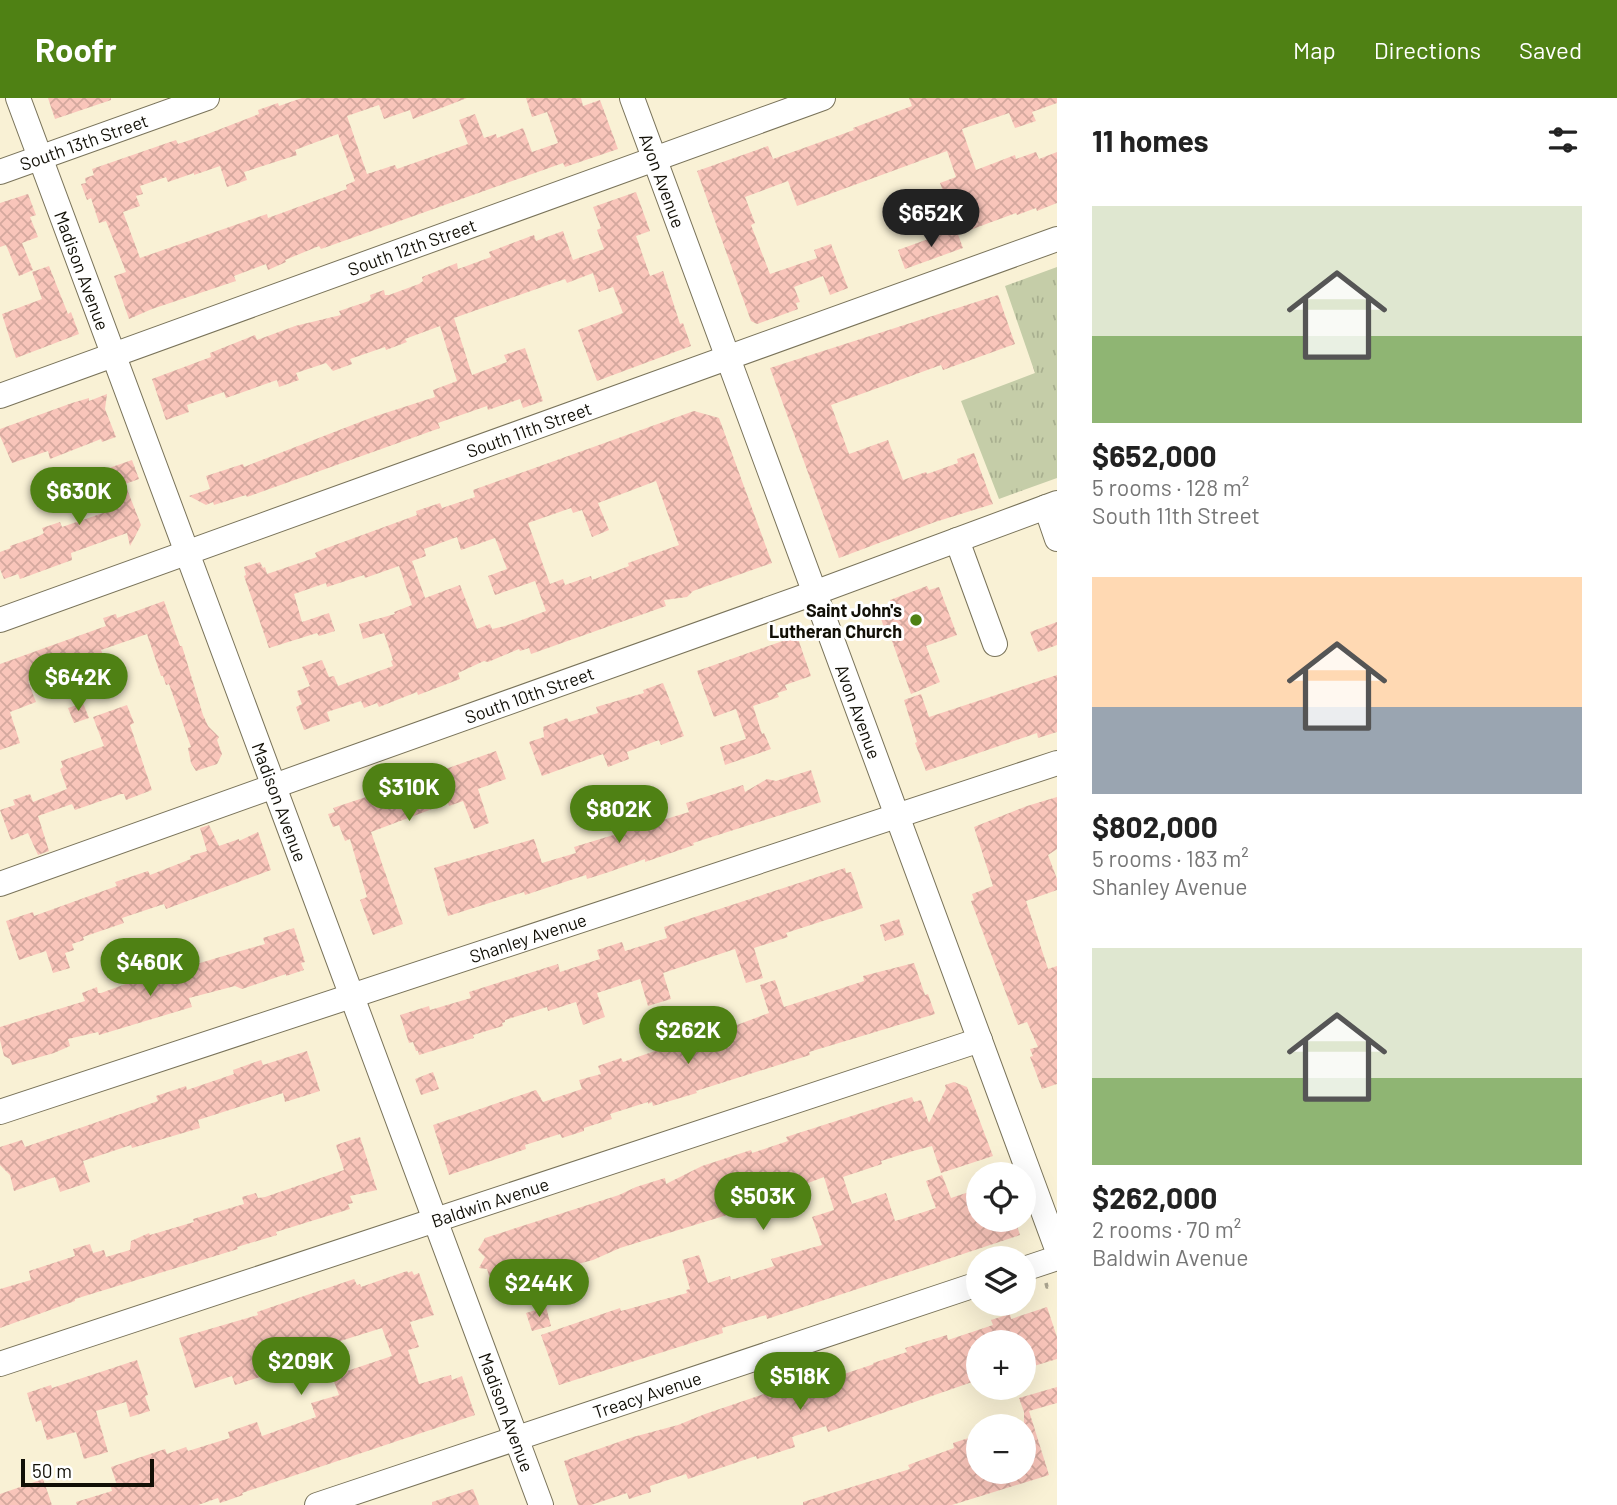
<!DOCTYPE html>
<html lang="en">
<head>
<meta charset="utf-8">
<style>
  :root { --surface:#fff; --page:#f6f6f6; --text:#222; --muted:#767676; --accent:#4f8114 }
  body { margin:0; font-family:Barlow,sans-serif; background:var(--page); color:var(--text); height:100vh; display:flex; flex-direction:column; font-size:26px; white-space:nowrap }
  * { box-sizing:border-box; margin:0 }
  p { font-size:23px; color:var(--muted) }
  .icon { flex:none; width:38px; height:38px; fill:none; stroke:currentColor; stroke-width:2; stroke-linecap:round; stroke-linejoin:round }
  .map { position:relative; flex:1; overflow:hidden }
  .panel { display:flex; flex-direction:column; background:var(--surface); width:560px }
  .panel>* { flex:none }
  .buttons { position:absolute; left:966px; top:1064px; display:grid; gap:14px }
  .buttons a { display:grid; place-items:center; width:70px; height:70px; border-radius:50%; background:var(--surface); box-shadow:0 7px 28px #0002; font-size:35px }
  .scale { position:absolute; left:21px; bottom:18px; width:133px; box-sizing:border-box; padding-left:7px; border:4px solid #110f06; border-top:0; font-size:19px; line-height:24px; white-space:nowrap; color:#110f06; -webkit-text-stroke:5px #fff; paint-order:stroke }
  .price { position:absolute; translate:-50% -60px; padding:0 16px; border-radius:24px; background:var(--accent); color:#fff; font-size:23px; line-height:46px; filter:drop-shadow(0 2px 4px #0008) }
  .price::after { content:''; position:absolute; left:50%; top:42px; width:21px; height:16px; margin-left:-10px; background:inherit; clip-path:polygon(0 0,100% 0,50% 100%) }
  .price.active { background:#222; color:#fff }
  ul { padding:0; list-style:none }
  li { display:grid; align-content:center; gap:14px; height:371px; padding:0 35px }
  li span { display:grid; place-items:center; height:217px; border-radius:0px; color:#555 }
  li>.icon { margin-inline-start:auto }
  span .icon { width:126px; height:126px; fill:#fffc; stroke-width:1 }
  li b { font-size:30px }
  h2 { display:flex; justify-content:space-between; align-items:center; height:84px; padding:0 35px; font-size:30px }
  header { display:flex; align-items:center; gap:42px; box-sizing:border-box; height:98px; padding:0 35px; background:var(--accent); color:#fff }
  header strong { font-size:33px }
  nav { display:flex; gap:38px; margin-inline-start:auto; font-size:24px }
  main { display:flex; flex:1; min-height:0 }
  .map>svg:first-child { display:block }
</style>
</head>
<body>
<header>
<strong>Roofr</strong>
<nav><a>Map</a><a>Directions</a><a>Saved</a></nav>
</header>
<main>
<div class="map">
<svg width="1057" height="1407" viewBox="0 0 1057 1407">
  <defs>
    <pattern id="grass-tufts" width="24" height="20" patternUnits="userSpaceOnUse" patternTransform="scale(1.75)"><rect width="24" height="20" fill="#c5cda8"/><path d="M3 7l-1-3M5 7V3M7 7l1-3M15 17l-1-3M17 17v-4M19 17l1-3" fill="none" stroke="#a8af8f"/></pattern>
    <pattern id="building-cross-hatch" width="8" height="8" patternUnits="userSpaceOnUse" patternTransform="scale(1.75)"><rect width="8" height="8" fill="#f9c5ba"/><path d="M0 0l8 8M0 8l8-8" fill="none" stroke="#d4a89e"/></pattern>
  </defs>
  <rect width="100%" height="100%" fill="#f9f1d5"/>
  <path fill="url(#grass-tufts)" d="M 1057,169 L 1057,380 L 999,401 L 961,303 L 1035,275 L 1005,188 Z"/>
  <path fill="url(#building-cross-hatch)" fill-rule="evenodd" d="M 48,0 L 111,0 L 111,2 L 55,21 Z
    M 302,0 L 467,0 L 413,21 L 410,12 L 384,21 L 379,7 L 347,18 L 367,76 L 395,67 L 397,71 L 468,46 L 459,22 L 475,16 L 484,40 L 496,36 L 497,40 L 523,30 L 532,54 L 558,45 L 547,14 L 532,19 L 526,0 L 581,0 L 583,8 L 600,2 L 618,51 L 565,69 L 563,65 L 321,151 L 319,148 L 285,162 L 286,164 L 268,172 L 266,166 L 234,178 L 236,183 L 152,211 L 129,221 L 114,178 L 126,174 L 106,123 L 99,125 L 91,100 L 87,102 L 81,86 L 86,85 L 85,80 L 94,77 L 92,71 L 176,42 L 178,46 L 205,37 L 259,16 L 258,12 L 278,5 L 279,8 ZM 338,36 L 355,83 L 346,87 L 347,91 L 268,120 L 267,116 L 140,160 L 123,114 L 140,108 L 136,98 L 143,96 L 140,88 L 166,79 L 168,84 L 194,75 L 194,77 L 220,68 L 227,89 L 247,82 L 244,74 L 297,57 L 295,52 Z
    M 909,0 L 1057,0 L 1057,5 L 1032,14 L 1036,23 L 1015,30 L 1009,15 L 962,31 L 976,72 L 1015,57 L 1016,61 L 1036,54 L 1039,61 L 1057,54 L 1057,105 L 1037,113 L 1036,110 L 1017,117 L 1016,115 L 959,136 L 940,85 L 956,79 L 947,53 L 797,108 L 788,83 L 745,99 L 755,125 L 751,127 L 770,176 L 817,160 L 814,152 L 831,146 L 848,190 L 830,197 L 823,178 L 794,189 L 800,204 L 796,205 L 798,211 L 757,226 L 751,223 L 697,73 L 768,48 L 773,61 L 854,32 L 853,30 L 912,8 Z
    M 636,94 L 650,133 L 636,138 L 650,178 L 663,173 L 680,226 L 683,225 L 691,248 L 597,283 L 578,232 L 623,215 L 613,189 L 599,194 L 593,175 L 567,185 L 565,181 L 454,220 L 472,277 L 507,264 L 504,257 L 525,250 L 543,303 L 523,310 L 520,301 L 488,312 L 487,308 L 438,325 L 440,330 L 247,399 L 246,397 L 214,407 L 213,404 L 206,407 L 189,398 L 210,391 L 206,378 L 243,366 L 244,369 L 373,319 L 435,299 L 433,292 L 457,283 L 440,228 L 405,241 L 407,244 L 386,252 L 385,249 L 350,261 L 352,266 L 333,273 L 326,265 L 296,275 L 299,282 L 279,289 L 277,282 L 226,300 L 224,294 L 187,307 L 189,314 L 166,322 L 152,281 L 211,259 L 210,255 L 255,237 L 257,242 L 295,228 L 341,217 L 339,213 L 369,203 L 371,201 L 370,197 L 384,192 L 385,197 L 389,197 L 419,186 L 423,183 L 422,179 L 457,165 L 458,171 L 461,170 L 491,159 L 489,154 L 534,137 L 536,143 L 563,133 L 573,162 L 604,151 L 597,132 L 601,130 L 593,109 Z
    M 28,96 L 36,117 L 30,119 L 38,139 L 22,145 L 33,172 L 19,178 L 6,147 L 0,149 L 0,105 Z
    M 956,131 L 963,150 L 905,171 L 898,152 Z
    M 49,168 L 68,216 L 71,214 L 79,236 L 16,260 L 2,216 L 42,201 L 32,174 Z
    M 998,197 L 1015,246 L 943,272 L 941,267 L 831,307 L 849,356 L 888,342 L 903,382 L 926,374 L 927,376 L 958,365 L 957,361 L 974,355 L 993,406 L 935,424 L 839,460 L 770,270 Z
    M 107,296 L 105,311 L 116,339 L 102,344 L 101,341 L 50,361 L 48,353 L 12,365 L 0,338 L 0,331 L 72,305 L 89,300 L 89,303 Z
    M 694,313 L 719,320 L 772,465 L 693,493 L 687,499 L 664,502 L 666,508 L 531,556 L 529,550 L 520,553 L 519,551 L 488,564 L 484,563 L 458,575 L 460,581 L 418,597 L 417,594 L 379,609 L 377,605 L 364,610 L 361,603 L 327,614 L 330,623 L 304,632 L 296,609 L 302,606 L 297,593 L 310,588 L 302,569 L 322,562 L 329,579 L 334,578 L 338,588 L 393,568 L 391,563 L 393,562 L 384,535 L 363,541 L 359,526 L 395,516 L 394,514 L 412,507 L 399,468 L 365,480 L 364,477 L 327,489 L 326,485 L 294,496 L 302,524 L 329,515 L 335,533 L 319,538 L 317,535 L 269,550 L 244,478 L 246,477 L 244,469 L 260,464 L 263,470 L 265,469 L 267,476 L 317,459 L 315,455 L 324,451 L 417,417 L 416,413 L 440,405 L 442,410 L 475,399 L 473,392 ZM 656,383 L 679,447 L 628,465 L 629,468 L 592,482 L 591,478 L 565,487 L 563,481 L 550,486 L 528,425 L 571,410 L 573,415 L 582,412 L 592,439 L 609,432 L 598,405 ZM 457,439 L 461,452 L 495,440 L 507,471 L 488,478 L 495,497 L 535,483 L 546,513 L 505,528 L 492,531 L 490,526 L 477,531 L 460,487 L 425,500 L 412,463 L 426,458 L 424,451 Z
    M 132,362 L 139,381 L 125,386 L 141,427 L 130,448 L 127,435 L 71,455 L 72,462 L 20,481 L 18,476 L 4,481 L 0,471 L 0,454 L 11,450 L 10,448 L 39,438 L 44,435 L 42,430 L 60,424 L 62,429 L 103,415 L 89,377 Z
    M 927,488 L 929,492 L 939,489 L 957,537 L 926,548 L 940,584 L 911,596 L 887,529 L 884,530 L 879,514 L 893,509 L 890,502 Z
    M 164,503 L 180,548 L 182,548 L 203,617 L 208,628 L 219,639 L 217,642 L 222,656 L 217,666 L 196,673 L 191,665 L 188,650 L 191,649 L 169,586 L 166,587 L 163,578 L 161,578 L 147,536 L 101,552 L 103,557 L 28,583 L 36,604 L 10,614 L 20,645 L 0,652 L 0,566 L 106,528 L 103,520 L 116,516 L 117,520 Z
    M 1057,524 L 1057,547 L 1038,554 L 1030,534 Z
    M 797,538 L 811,578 L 785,587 L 787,592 L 777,595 L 779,599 L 753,608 L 762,636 L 764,635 L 771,651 L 725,667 L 720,649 L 746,641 L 736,611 L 714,619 L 697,573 Z
    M 1057,577 L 1057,634 L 1038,640 L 1037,635 L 926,673 L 915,645 L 917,644 L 904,602 L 921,596 L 929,619 Z
    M 663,585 L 684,638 L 661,647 L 659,642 L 627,654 L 629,661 L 608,669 L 603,656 L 542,678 L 529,644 L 544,639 L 543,629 L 567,620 L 569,624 L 598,615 L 596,609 L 644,595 L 643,592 Z
    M 83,605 L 89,620 L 74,625 L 68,610 Z
    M 127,607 L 134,625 L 130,627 L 152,692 L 126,702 L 124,696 L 121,696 L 75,712 L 72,706 L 38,718 L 49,753 L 38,757 L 28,735 L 11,742 L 0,712 L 15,707 L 13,702 L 30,696 L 33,704 L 67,691 L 60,671 L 63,669 L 61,663 L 104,648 L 93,619 Z
    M 496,653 L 506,681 L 478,691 L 489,725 L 474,731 L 463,703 L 449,708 L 448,705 L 371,734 L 403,826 L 373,837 L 360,802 L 367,799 L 350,741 L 345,743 L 339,727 L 333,729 L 328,716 L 335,714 L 333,710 L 396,689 L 394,683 L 424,673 L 426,678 Z
    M 811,672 L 821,704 L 693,745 L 694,747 L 645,764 L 645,761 L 609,774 L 587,781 L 586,777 L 525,797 L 524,794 L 448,818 L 434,770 L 534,741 L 542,765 L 576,755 L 574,749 L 689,714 L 686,705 L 743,687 L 745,694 L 767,681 L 776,683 Z
    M 1057,699 L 1057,751 L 1048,757 L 1057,781 L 1057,792 L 1026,803 L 1048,871 L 1057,868 L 1057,986 L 1042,991 L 1030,959 L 1033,958 L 1030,951 L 1038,949 L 1027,924 L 1018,927 L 971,803 L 974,802 L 972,796 L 993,788 L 974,729 L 1027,708 Z
    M 209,727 L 219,748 L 239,741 L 239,743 L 258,734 L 271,772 L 166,811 L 164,806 L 122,820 L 124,825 L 83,839 L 84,842 L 72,846 L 74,852 L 65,855 L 70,870 L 53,875 L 46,853 L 19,862 L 6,823 L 33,814 L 34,818 L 117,788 L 115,784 L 148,773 L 150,777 L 191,761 L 190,758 L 207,753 L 200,730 Z
    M 845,770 L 846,775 L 851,774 L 863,810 L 786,835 L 788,839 L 754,850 L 763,880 L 746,885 L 735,851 L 663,875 L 671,901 L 648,908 L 640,881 L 597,895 L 605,919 L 583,927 L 576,904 L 548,913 L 547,909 L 505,922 L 505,924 L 502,925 L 503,928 L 473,937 L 474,940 L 419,957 L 418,953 L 416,953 L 413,944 L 409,945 L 400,917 L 429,908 L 430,912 L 471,900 L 469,894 L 558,866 L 560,874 L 600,861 L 597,852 L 622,844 L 625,853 L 667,840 L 664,829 Z
    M 899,821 L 904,837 L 885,843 L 880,827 Z
    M 294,830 L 305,864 L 301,865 L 304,872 L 286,878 L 286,876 L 242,891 L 235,888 L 189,900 L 192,909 L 99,937 L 98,934 L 68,941 L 70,948 L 54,955 L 12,967 L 10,961 L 4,958 L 0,942 L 0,929 L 85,903 L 82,895 L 97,889 L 98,895 L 101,895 L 178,867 L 180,871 L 220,859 L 265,846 L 263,840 Z
    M 914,865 L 925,897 L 928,896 L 935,916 L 809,954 L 810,957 L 696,993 L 697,995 L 653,1008 L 652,1004 L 648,1006 L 648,1004 L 610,1016 L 612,1021 L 584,1030 L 584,1033 L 562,1040 L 560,1036 L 525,1047 L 526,1051 L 449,1077 L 433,1027 L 536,992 L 543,1004 L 582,991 L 579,982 L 601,976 L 598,968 L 621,960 L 623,964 L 655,953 L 645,924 L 658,920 L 668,948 L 677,945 L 678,950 L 719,937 L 718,934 L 769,915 L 760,887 L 775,882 L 784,909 L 864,883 L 863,878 Z
    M 307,953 L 320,993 L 285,1004 L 283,995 L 198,1022 L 200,1030 L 132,1050 L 131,1047 L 83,1063 L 90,1084 L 60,1094 L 55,1079 L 14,1093 L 10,1077 L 0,1067 L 0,1049 L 22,1042 L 25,1049 L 158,1003 L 156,998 L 186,988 L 187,992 L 234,976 L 233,972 L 261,962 L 263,967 Z
    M 433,974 L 439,991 L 421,997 L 415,981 Z
    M 954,984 L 967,989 L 993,1058 L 941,1075 L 932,1048 L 913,1053 L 881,1063 L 882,1066 L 843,1079 L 852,1106 L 886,1095 L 895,1123 L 902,1121 L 936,1110 L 926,1083 L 942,1077 L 951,1100 L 978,1091 L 978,1122 L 1015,1122 L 1020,1137 L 767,1221 L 766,1217 L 759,1219 L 722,1230 L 723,1235 L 559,1287 L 541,1237 L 620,1210 L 621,1213 L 687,1195 L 686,1192 L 690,1191 L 682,1162 L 699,1157 L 708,1185 L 730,1178 L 731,1182 L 774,1168 L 771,1161 L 822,1147 L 812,1119 L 834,1112 L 824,1079 L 739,1111 L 740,1113 L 620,1150 L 593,1162 L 547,1174 L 544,1164 L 512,1174 L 516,1187 L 494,1193 L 487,1171 L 479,1170 L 485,1159 L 478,1152 L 485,1140 L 619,1097 L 636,1089 L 665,1080 L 666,1086 L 702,1068 L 751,1052 L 752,1055 L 788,1043 L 786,1039 L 880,1009 L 912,999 L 914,1004 L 921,1002 L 929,1025 L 946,991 L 945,987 Z
    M 360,1039 L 377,1092 L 350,1098 L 353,1105 L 348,1106 L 350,1111 L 276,1134 L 277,1137 L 237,1149 L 238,1151 L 75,1201 L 75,1203 L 0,1230 L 0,1191 L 31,1182 L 29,1173 L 75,1158 L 73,1151 L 90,1146 L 93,1155 L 104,1152 L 106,1159 L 130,1152 L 131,1143 L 149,1135 L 150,1137 L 194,1124 L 193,1121 L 244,1106 L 242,1099 L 256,1095 L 258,1100 L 265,1099 L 344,1072 L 336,1047 Z
    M 407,1173 L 408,1175 L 412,1173 L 414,1177 L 419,1175 L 434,1217 L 410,1224 L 419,1249 L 408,1252 L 419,1286 L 451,1277 L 452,1282 L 462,1278 L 475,1317 L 242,1395 L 243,1397 L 220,1405 L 218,1400 L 198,1407 L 77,1407 L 76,1404 L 112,1393 L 111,1389 L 117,1387 L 111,1369 L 165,1351 L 167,1356 L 186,1349 L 188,1353 L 230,1340 L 228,1334 L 257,1324 L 262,1338 L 316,1319 L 311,1305 L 339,1297 L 332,1278 L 392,1258 L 382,1230 L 321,1249 L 318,1241 L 290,1250 L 292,1255 L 259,1265 L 263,1278 L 235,1287 L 232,1278 L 195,1290 L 179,1240 L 258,1217 L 257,1214 L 354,1181 L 357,1187 L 360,1186 L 361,1189 Z
    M 546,1209 L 551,1228 L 532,1233 L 526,1215 Z
    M 1047,1209 L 1057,1239 L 1057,1261 L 1024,1271 L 1024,1244 L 978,1244 L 978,1282 L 851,1326 L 828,1334 L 826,1328 L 792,1339 L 795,1349 L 757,1361 L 756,1358 L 688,1381 L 686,1376 L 650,1388 L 651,1394 L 629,1401 L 627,1395 L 591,1407 L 578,1407 L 564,1363 L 633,1339 L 678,1327 L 705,1316 L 776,1292 L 778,1295 L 812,1284 L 811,1280 L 833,1273 L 835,1279 L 874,1266 L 873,1265 L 907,1254 L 905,1250 L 947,1237 L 948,1242 L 993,1227 L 991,1222 L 1010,1216 L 1011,1221 Z
    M 137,1262 L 148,1297 L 145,1298 L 150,1313 L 130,1319 L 126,1304 L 96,1313 L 108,1354 L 84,1361 L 76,1334 L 47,1342 L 41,1322 L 36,1324 L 27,1295 L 51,1287 L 52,1290 Z
    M 1057,1289 L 1057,1305 L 1029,1313 L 1049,1377 L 952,1407 L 803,1407 L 803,1404 L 910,1371 L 908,1367 L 954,1350 L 953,1345 L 978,1337 L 978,1374 L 1024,1374 L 1024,1314 L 1019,1300 Z
    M 43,1381 L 52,1407 L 0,1407 L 0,1396 Z
    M 473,1391 L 479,1407 L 432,1407 L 432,1404 Z"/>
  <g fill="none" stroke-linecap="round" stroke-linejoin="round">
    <defs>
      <g id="minor">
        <path id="s1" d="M 18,0 L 541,1407"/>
        <path id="s2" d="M 632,0 L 1057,1151"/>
        <path id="s3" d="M 0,74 L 207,0"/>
        <path id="s4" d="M 0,298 L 823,0"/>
        <path d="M 1046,409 L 1057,441"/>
        <path d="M 957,442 L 995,546"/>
        <path id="s5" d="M 0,522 L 1057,141"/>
        <path id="s6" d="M 0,786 L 814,495 L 1057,405"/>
        <path id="s7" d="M 0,1014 L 1057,665"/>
        <path d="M 1024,1171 L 1057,1160"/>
        <path id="s8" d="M 0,1266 L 980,942"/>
        <path id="s9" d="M 317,1407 L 978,1186"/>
      </g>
    </defs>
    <use href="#minor" stroke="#79735a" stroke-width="26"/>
    <path stroke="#aaa48f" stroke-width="3.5" stroke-dasharray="5 3.5" stroke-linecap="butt" d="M 1046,1185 L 1047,1189 L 1050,1188"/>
    <use href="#minor" stroke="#fff" stroke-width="24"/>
  </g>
  <circle fill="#4f8114" stroke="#fff" stroke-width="2.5" cx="916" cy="522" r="7"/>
  <g text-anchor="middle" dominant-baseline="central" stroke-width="6" stroke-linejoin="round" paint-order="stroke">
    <g font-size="18" fill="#110f06" stroke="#fff">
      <text stroke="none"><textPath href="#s3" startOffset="89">South 13th Street</textPath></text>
      <text stroke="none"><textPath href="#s2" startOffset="88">Avon Avenue</textPath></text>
      <text stroke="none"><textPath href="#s4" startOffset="438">South 12th Street</textPath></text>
      <text stroke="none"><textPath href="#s1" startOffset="184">Madison Avenue</textPath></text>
      <text stroke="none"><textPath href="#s5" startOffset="562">South 11th Street</textPath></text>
      <text stroke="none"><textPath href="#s6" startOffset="562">South 10th Street</textPath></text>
      <text stroke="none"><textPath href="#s2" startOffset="654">Avon Avenue</textPath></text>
      <text stroke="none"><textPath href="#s1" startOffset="751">Madison Avenue</textPath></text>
      <text stroke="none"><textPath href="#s7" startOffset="556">Shanley Avenue</textPath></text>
      <text stroke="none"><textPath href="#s8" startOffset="516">Baldwin Avenue</textPath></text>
      <text stroke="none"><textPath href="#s9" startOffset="348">Treacy Avenue</textPath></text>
      <text stroke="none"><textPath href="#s1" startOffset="1402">Madison Avenue</textPath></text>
    </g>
    <g font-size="18" font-weight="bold" fill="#110f06" stroke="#fff" text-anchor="end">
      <text x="902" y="512">Saint John's<tspan x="902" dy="21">Lutheran Church</tspan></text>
    </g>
  </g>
</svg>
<div class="buttons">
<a><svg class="icon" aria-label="locate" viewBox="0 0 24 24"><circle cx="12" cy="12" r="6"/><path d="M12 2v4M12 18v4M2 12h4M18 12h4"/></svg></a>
<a><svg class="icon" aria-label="layers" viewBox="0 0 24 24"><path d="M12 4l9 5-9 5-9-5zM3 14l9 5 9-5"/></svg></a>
<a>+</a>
<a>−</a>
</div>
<div class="scale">50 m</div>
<b class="price active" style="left:931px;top:151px">$652K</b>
<b class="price" style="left:79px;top:429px">$630K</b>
<b class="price" style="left:78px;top:615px">$642K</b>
<b class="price" style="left:409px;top:725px">$310K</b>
<b class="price" style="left:619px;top:747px">$802K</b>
<b class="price" style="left:150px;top:900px">$460K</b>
<b class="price" style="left:688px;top:968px">$262K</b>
<b class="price" style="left:763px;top:1134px">$503K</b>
<b class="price" style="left:539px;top:1221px">$244K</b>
<b class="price" style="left:301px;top:1299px">$209K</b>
<b class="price" style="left:800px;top:1314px">$518K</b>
</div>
<section class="panel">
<h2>11 homes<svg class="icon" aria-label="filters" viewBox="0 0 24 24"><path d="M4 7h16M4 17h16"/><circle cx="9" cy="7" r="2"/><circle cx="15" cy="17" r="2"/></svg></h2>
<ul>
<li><span style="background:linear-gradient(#dfe7d0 60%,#8fb573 0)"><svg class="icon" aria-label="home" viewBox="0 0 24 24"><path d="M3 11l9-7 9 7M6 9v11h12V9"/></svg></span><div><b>$652,000</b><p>5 rooms · 128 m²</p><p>South 11th Street</p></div></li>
<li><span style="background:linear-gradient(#ffd9b3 60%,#9aa5b1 0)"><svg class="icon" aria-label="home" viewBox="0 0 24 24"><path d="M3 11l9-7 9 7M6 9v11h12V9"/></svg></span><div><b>$802,000</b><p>5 rooms · 183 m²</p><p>Shanley Avenue</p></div></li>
<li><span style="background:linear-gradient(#dfe7d0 60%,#8fb573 0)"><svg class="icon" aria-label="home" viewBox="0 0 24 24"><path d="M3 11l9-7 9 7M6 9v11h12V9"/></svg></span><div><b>$262,000</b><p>2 rooms · 70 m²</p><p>Baldwin Avenue</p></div></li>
</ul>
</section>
</main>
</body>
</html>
